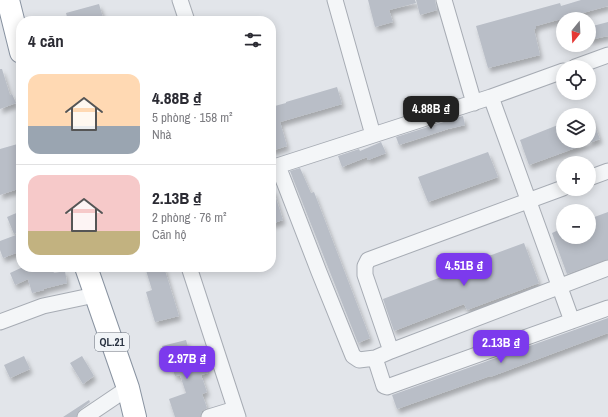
<!DOCTYPE html>
<html lang="vi">
<head>
<meta charset="utf-8">
<style>
  :root { --surface:#fff; --page:#f2f2f3; --text:#2b2b33; --muted:#7c7c81; --line:#e1e1e2; --accent:#7c3aed }
  body { margin:0; font-family:"Archivo Narrow",sans-serif; background:var(--page); color:var(--text); height:100vh; display:flex; flex-direction:column; font-size:15px; white-space:nowrap }
  * { box-sizing:border-box; margin:0 }
  p { font-size:13px; color:var(--muted) }
  .icon { flex:none; width:22px; height:22px; fill:none; stroke:currentColor; stroke-width:2; stroke-linecap:round; stroke-linejoin:round }
  .map { position:relative; flex:1; overflow:hidden }
  .sheet { position:absolute; left:16px; top:16px; width:260px; height:256px; display:flex; flex-direction:column; background:var(--surface); border-radius:16px; box-shadow:0 2px 10px #0003 }
  .sheet>* { flex:none }
  .needle { width:26px; rotate:198deg }
  .buttons { position:absolute; left:556px; top:12px; display:grid; gap:8px }
  .buttons a { display:grid; place-items:center; width:40px; height:40px; border-radius:50%; background:var(--surface); box-shadow:0 2px 10px #0003; font-size:20px }
  .price { position:absolute; translate:-50% -34px; padding:0 9px; border-radius:8px; background:var(--accent); color:#fff; font-size:13px; line-height:26px; filter:drop-shadow(0 1px 2px #0008) }
  .price::after { content:''; position:absolute; left:50%; top:24px; width:12px; height:9px; margin-left:-6px; background:inherit; clip-path:polygon(0 0,100% 0,50% 100%) }
  .price.on { background:#222; color:#fff }
  ul { padding:0; list-style:none }
  li { display:flex; align-items:center; gap:12px; height:100px; padding:0 12px }
  li+li { border-top:1px solid var(--line) }
  li span { display:grid; place-items:center; flex:none; width:112px; height:80px; border-radius:12px; color:#555 }
  li>.icon { margin-inline-start:auto }
  span .icon { width:48px; height:48px; fill:#fffc; stroke-width:1 }
  li b { font-size:17px }
  h2 { display:flex; justify-content:space-between; align-items:center; height:48px; padding:0 12px; font-size:17px }
  .map>svg:first-child { display:block }
</style>
</head>
<body>
<div class="map">
<svg width="608" height="417" viewBox="0 0 608 417">
  <defs>
    <filter id="shadow"><feDropShadow dx="2.5" dy="4.5" stdDeviation="2" flood-color="#0004"/></filter>
  </defs>
  <rect width="100%" height="100%" fill="#e2e5ea"/>
  <path fill="#b9bec7" filter="url(#shadow)" d="M 368,0 L 415,0 L 416,3 L 389,10 L 393,22 L 375,27 Z
    M 416,0 L 435,0 L 437,10 L 420,15 Z
    M 581,0 L 608,0 L 608,6 L 536,26 L 536,29 L 534,29 L 540,55 L 488,68 L 476,26 L 560,3 L 561,6 Z
    M 99,4 L 104,21 L 68,21 L 66,13 Z
    M 608,22 L 608,36 L 589,40 L 589,27 Z
    M 0,69 L 2,69 L 10,95 L 12,94 L 16,103 L 0,109 Z
    M 337,87 L 342,104 L 280,122 L 287,146 L 271,151 L 271,107 L 286,103 L 286,102 Z
    M 589,112 L 600,139 L 529,165 L 520,140 L 563,123 L 563,141 L 589,141 Z
    M 463,116 L 465,125 L 448,129 L 399,145 L 396,137 Z
    M 381,142 L 386,153 L 368,160 L 367,157 L 342,167 L 338,156 L 359,149 L 360,151 Z
    M 21,143 L 21,188 L 0,195 L 0,149 Z
    M 488,152 L 498,177 L 428,202 L 418,177 Z
    M 300,168 L 311,193 L 314,192 L 370,338 L 358,343 L 290,171 Z
    M 271,189 L 273,189 L 283,220 L 271,224 Z
    M 21,211 L 21,231 L 14,234 L 7,217 Z
    M 608,212 L 608,259 L 567,274 L 552,233 L 563,228 L 563,237 L 589,237 L 589,219 Z
    M 16,235 L 21,247 L 21,251 L 3,258 L 0,250 L 0,241 Z
    M 524,243 L 539,283 L 467,310 L 464,304 L 394,331 L 383,299 L 452,273 L 451,270 Z
    M 23,267 L 51,267 L 54,273 L 65,271 L 67,283 L 43,289 L 44,290 L 32,293 L 28,279 L 15,285 L 10,273 Z
    M 145,267 L 164,267 L 179,316 L 155,322 L 146,292 L 152,290 Z
    M 608,318 L 608,333 L 490,377 L 490,376 L 397,409 L 392,395 Z
    M 186,340 L 193,363 L 204,360 L 208,373 L 201,375 L 207,392 L 202,394 L 207,408 L 202,411 L 200,417 L 175,417 L 169,399 L 186,393 L 180,375 L 175,376 L 171,364 L 168,365 L 162,346 Z
    M 24,356 L 30,369 L 10,378 L 4,365 Z
    M 82,356 L 94,376 L 83,384 L 70,363 Z
    M 89,400 L 90,402 L 80,410 L 76,417 L 63,417 Z"/>
  <g fill="none" stroke-linecap="round" stroke-linejoin="round">
    <defs>
      <path id="minor" d="M 180,0 L 187,21
        M 335,0 L 373,135
        M 444,0 L 474,103
        M 575,67 L 608,55
        M 491,97 L 572,321
        M 278,166 L 319,272 L 353,356 L 359,360 L 375,358
        M 271,168 L 491,97 L 563,71
        M 589,178 L 608,171
        M 563,188 L 368,260 L 365,266 L 365,275 L 391,351 L 608,268
        M 189,267 L 238,417
        M 0,322 L 43,306 L 95,295
        M 391,351 L 375,358 L 384,386 L 387,387 L 608,308
        M 85,417 L 128,388
        M 209,417 L 235,409"/>
      <path id="highway" d="M 8,0 L 21,52
        M 86,267 L 128,388 L 135,417"/>
    </defs>
    <use href="#minor" stroke="#a7acb4" stroke-width="17"/>
    <use href="#highway" stroke="#8993a1" stroke-width="24"/>
    <use href="#minor" stroke="#f4f6f8" stroke-width="15"/>
    <use href="#highway" stroke="#fff" stroke-width="22"/>
  </g>
  <g text-anchor="middle" dominant-baseline="central" stroke-width="3" stroke-linejoin="round" paint-order="stroke">
    <rect fill="#f1f4f7" stroke="#666d78" stroke-width="1" x="95" y="333" width="34" height="18" rx="3"/>
    <g font-size="11" font-weight="bold" fill="#2a3342">
      <text x="112" y="342">QL.21</text>
    </g>
  </g>
</svg>
<div class="buttons">
<a><svg class="needle" viewBox="-14 -14 28 28"><path d="M0-13l5 13h-10z" fill="#e53935"/><path d="M0 13l5-13h-10z" fill="#7c7c81"/></svg></a>
<a><svg class="icon" aria-label="locate" viewBox="0 0 24 24"><circle cx="12" cy="12" r="6"/><path d="M12 2v4M12 18v4M2 12h4M18 12h4"/></svg></a>
<a><svg class="icon" aria-label="layers" viewBox="0 0 24 24"><path d="M12 4l9 5-9 5-9-5zM3 14l9 5 9-5"/></svg></a>
<a>+</a>
<a>−</a>
</div>
<b class="price on" style="left:431px;top:130px">4.88B ₫</b>
<b class="price" style="left:464px;top:287px">4.51B ₫</b>
<b class="price" style="left:501px;top:364px">2.13B ₫</b>
<b class="price" style="left:187px;top:380px">2.97B ₫</b>
<section class="sheet">
<h2>4 căn<svg class="icon" aria-label="filters" viewBox="0 0 24 24"><path d="M4 7h16M4 17h16"/><circle cx="9" cy="7" r="2"/><circle cx="15" cy="17" r="2"/></svg></h2>
<ul>
<li><span style="background:linear-gradient(#ffd9b3 65%,#9aa5b1 0)"><svg class="icon" aria-label="home" viewBox="0 0 24 24"><path d="M3 11l9-7 9 7M6 9v11h12V9"/></svg></span><div><b>4.88B ₫</b><p>5 phòng · 158 m²</p><p>Nhà</p></div></li>
<li><span style="background:linear-gradient(#f6c9c9 70%,#c2b280 0)"><svg class="icon" aria-label="home" viewBox="0 0 24 24"><path d="M3 11l9-7 9 7M6 9v11h12V9"/></svg></span><div><b>2.13B ₫</b><p>2 phòng · 76 m²</p><p>Căn hộ</p></div></li>
</ul>
</section>
</div>
</body>
</html>
